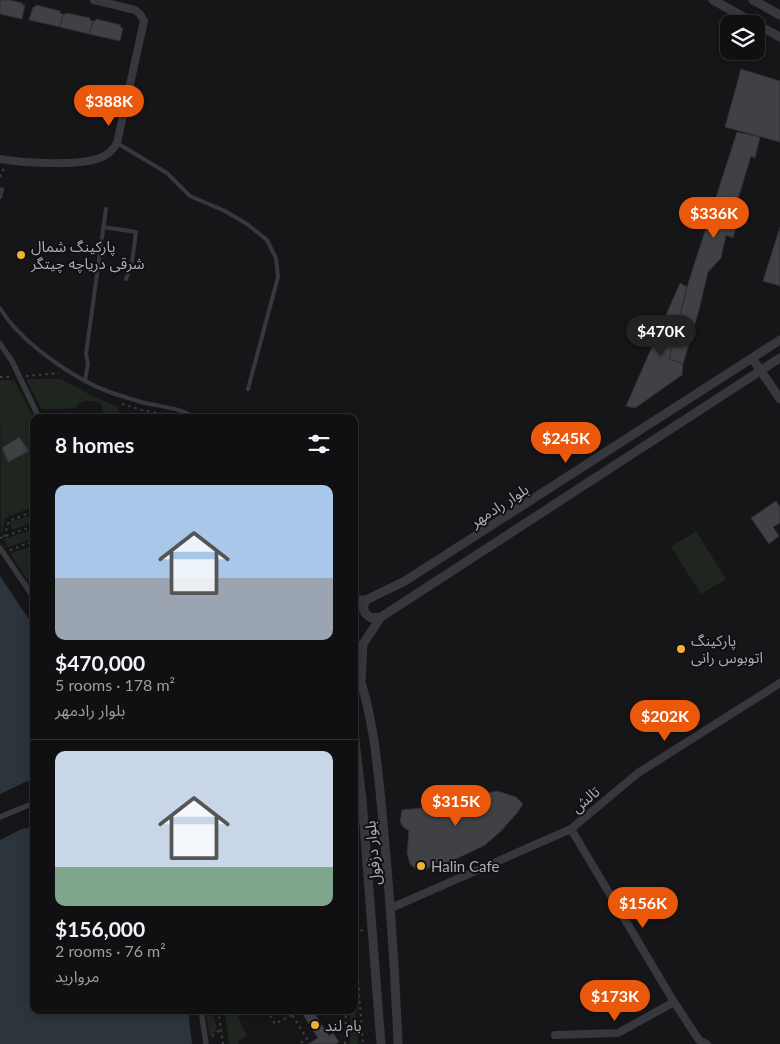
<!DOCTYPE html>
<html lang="en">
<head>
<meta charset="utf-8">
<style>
  :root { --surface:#101012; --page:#19191b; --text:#f1f3f6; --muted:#9c9d9f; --line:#303032; --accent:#ea580c }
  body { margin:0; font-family:Lato,"Noto Sans Arabic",sans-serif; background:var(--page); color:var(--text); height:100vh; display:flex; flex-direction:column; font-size:19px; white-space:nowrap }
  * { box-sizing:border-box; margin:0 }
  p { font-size:16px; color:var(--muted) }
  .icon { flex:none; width:28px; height:28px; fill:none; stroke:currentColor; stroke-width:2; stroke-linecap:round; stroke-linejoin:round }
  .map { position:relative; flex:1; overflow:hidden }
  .panel { position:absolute; left:30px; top:414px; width:328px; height:600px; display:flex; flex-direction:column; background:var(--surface); border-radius:10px; box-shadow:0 2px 12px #0003,0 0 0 1px var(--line) }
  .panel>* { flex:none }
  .buttons { position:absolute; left:720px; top:15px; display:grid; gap:10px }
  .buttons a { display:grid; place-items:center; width:45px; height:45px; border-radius:10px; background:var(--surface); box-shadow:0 2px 12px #0003,0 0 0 1px var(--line); font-size:25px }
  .price { position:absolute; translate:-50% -42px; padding:0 11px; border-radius:18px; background:var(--accent); color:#fff; font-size:16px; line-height:32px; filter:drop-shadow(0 1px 2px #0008) }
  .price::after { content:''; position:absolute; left:50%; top:30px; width:15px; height:11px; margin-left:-8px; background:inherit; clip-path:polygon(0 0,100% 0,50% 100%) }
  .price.active { background:#222; color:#fff }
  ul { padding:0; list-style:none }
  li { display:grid; align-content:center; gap:10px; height:265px; padding:0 25px }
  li+li { border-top:1px solid var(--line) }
  li span { display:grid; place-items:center; height:155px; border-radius:10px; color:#555 }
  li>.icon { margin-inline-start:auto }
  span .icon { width:90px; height:90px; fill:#fffc; stroke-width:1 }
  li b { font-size:21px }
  h2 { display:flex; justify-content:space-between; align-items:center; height:60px; padding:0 25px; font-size:21px }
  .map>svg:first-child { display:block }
</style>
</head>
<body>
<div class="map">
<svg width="780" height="1044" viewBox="0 0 780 1044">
  <rect width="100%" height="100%" fill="#161618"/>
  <path fill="#1e261f" d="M 26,379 L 61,379 L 96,398 L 118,407 L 120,415 L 104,414 L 101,404 C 92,399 81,399 76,408 L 42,410 Z
    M 0,380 L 14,380 L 34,418 L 34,507 L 9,516 L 5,519 L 1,536 Z
    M 34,514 L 34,522 L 12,530 L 10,522 Z
    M 34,529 L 34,538 L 8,547 L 4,539 Z
    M 696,531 L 726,579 L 701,594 L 671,547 Z
    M 34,545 L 34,589 L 10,554 Z
    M 354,987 L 358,1044 L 349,1044 L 351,1032 L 350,1010 L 354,1010 Z
    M 229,1010 L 245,1011 L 238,1017 L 247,1036 L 238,1041 L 239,1044 L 229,1044 L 225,1012 Z
    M 205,1011 L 214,1016 L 217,1030 L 210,1036 Z"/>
  <path fill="#2c353c" d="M 0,576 L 34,627 L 34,778 L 0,794 Z
    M 34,827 L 34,1010 L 188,1010 L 192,1044 L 0,1044 L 0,840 L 22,829 Z"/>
  <path fill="#404145" stroke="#303034" d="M 0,0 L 10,0 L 22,3 L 22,5 L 25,5 L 22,19 L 0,14 Z
    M 36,5 L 60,11 L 60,13 L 63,14 L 60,27 L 29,20 L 33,7 L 35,7 Z
    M 66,13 L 90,18 L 90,20 L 93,21 L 89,34 L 60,27 L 63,14 L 66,14 Z
    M 96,19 L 121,25 L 120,27 L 123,28 L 120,41 L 89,34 L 93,21 L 95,21 Z
    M 741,69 L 780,81 L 780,142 L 725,127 Z
    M 737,132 L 760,137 L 755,158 L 751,156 L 733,215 L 739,216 L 733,238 L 726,235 L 721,258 L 708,272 L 699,310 L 683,364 L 669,359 L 687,287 Z
    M 780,227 L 780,286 L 763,281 Z
    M 680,283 L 687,287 L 669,359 L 683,364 L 682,375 L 635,408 L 626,406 Z
    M 19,437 L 29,451 L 8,462 L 2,448 Z
    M 776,501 L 780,507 L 780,523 L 773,527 L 779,536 L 769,544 L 751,518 Z
    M 497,791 L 516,797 L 523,804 L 517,813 L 501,831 L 485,845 L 450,862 L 436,863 L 425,870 L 417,870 L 410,864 L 407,853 L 409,831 L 403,827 L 400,821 L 402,810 L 430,807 L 455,799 Z
    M 300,1010 L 325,1010 L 316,1016 L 329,1036 L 333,1033 L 339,1042 L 336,1044 L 308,1044 L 318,1038 Z"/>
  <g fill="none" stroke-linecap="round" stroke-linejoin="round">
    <path stroke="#3d3f44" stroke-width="2" stroke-dasharray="2.5 4" stroke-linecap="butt" d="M 0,177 L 4,168
      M 26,376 L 59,373
      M 0,377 L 12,377
      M 122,404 L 142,410 L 178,418
      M 33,444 L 34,444
      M 4,537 L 9,521 L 34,511
      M 0,538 L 34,526
      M 10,550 L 34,541
      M 354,889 L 361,888
      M 354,923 L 363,1044
      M 354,932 L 364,930
      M 209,1010 L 219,1016
      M 218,1010 L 223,1044
      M 267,1010 L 275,1024 L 292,1015
      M 289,1010 L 307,1039 L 299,1044
      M 212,1036 L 220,1030
      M 345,1044 L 346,1010"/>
    <path stroke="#37383d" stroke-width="4" d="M 117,143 L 167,173 L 190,196 L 225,211 L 247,224 L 267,240 L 276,258 L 278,277 L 248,389
      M 0,197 L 2,189
      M 103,227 L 136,232 L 132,262 L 126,279
      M 0,308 C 20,342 75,380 112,393 C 121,396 132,399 141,402 C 160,407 180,407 196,418
      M 85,380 L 88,363 L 86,354 L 106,209"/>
    <path stroke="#37383d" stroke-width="5.5" d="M 0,344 L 12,361 L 39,418
      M 0,548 L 34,598
      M 0,817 L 34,803
      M 201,1010 L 206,1044"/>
    <path stroke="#37383d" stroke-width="8" d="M 0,159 C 22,163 85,167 104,156 C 110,153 114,148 117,143 L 144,21 L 140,14 L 135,10 L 94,0
      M 571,829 L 674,1002 L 699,1040 L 707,1044
      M 391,908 L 571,829 L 638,773 L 780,683
      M 555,1035 L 618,1033 L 674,1002"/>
    <path stroke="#37383d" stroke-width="9" d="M 713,0 L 756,24
      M 753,0 L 780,15
      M 756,24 L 780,37
      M 752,358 L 780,399
      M 354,600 L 366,600 L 405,581 L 780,340
      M 366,600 L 363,607 L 365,613 L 371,618 L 381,617
      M 354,662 C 374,713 378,769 383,823 C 390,897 395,970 398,1044
      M 361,682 L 363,644 L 381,617 L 780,358
      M 354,732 L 362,800 L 381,1044"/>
  </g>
  <g fill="#f2b134" stroke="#111113" stroke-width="2">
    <circle cx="21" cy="255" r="5"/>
    <circle cx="681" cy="649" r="5"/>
    <circle cx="421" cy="866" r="5"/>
    <circle cx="315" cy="1025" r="5"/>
  </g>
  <g text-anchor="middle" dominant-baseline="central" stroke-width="4" stroke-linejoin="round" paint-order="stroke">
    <g font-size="15" fill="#a8adb8" stroke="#111113" text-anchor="start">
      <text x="31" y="246">پارکینگ شمال<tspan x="31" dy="17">شرقی دریاچه چیتگر</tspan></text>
      <text x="691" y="640">پارکینگ<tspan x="691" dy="17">اتوبوس رانی</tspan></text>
      <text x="431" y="866">Halin Cafe</text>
      <text x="325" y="1025">بام لند</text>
    </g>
    <g font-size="15" fill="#a8adb8" stroke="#111113">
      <text transform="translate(499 505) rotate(-33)">بلوار رادمهر</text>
      <text transform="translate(585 799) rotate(-40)">تالش</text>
      <text transform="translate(372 853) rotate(-95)">بلوار دزفول</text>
    </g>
  </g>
</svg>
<div class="buttons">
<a><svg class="icon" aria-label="layers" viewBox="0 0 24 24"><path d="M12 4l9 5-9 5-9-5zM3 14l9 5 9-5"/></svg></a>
</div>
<b class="price" style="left:109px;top:127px">$388K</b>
<b class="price" style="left:714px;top:239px">$336K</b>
<b class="price active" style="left:661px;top:357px">$470K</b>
<b class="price" style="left:566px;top:464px">$245K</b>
<b class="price" style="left:665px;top:742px">$202K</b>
<b class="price" style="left:456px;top:827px">$315K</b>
<b class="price" style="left:643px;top:929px">$156K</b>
<b class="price" style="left:615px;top:1022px">$173K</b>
<section class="panel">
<h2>8 homes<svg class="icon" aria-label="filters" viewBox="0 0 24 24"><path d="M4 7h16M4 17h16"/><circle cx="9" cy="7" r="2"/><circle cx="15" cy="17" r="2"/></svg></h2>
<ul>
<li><span style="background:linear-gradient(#a9c7e8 60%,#9aa5b1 0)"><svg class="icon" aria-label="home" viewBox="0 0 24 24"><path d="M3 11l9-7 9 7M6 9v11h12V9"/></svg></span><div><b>$470,000</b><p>5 rooms · 178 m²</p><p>بلوار رادمهر</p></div></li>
<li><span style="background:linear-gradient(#c9d6e8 75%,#7fa58c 0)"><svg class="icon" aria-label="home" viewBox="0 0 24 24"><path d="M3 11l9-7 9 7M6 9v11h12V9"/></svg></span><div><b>$156,000</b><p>2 rooms · 76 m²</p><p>مروارید</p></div></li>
</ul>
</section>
</div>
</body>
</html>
